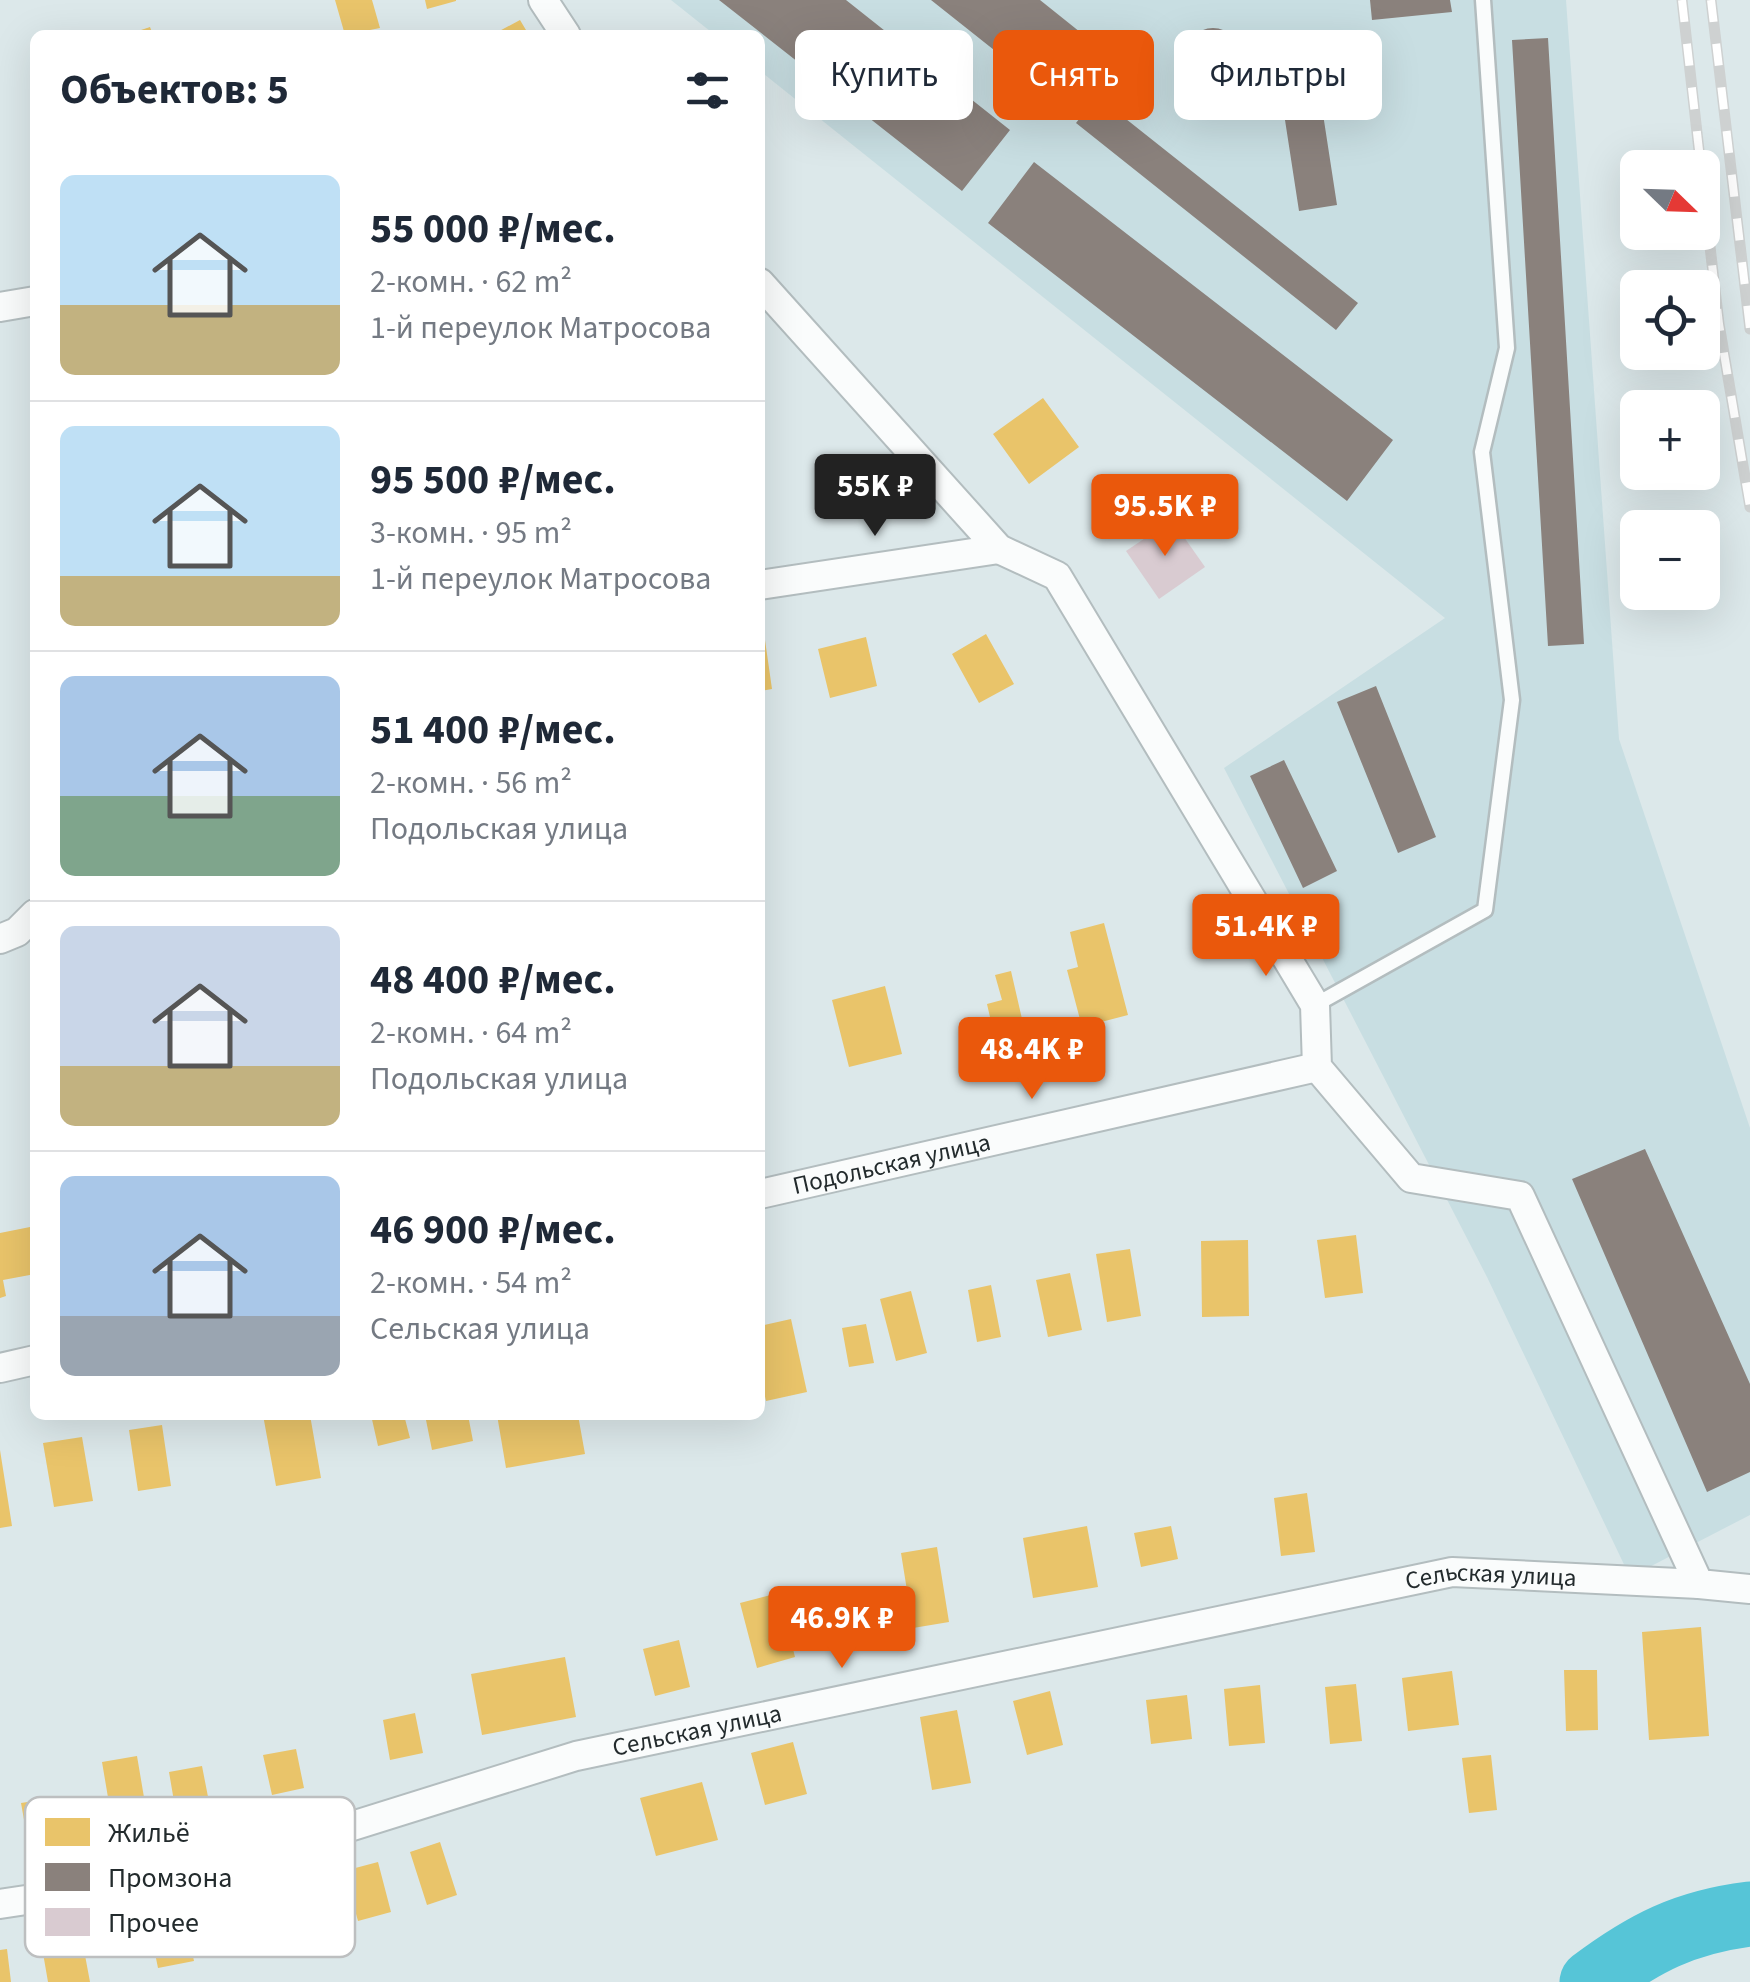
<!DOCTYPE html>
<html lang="ru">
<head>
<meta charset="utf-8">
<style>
  :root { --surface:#fff; --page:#f2f2f3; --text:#1f2937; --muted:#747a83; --line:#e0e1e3; --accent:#ea580c }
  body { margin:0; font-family:"Source Sans 3",sans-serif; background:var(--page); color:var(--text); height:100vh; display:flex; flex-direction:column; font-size:38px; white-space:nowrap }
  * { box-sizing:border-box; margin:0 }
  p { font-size:32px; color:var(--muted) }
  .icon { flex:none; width:55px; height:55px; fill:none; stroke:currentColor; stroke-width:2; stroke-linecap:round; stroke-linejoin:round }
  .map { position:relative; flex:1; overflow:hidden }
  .panel { position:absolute; left:30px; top:30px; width:735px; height:1390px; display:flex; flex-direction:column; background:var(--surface); border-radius:15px; box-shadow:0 10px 40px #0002 }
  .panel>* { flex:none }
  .guide { position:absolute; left:795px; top:30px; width:805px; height:90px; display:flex; gap:20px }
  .needle { width:65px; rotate:113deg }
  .tools { position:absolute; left:1620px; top:150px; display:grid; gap:20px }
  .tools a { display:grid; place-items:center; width:100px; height:100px; border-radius:15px; background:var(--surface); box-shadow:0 10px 40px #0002; font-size:50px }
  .price { position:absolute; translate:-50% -85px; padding:0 22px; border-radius:10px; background:var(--accent); color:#fff; font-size:32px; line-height:65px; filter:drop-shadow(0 2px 5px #0008) }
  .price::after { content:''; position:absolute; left:50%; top:60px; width:30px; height:22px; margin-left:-15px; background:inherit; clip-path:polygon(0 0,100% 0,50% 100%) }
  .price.active { background:#222; color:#fff }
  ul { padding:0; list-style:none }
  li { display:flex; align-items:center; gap:30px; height:250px; padding:0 30px }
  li+li { border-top:2px solid var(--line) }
  li span { display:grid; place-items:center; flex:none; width:280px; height:200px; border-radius:15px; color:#555 }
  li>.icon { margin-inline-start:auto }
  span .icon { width:120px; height:120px; fill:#fffc; stroke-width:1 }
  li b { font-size:42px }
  h2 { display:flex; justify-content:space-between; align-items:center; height:120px; padding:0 30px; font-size:42px }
  .pill { padding:0 35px; border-radius:15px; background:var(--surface); box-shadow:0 10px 40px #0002; font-size:35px; line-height:90px }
  .pill.active { background:var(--accent); color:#fff }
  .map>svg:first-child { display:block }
</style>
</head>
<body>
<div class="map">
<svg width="1750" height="1982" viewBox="0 0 1750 1982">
  <rect width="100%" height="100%" fill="#dce8ea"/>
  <path fill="#c8dee2" d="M 671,0 L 1566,0 L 1619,739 L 1750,1128 L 1750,1515 L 1630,1577 L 1487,1277 L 1224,768 L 1445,618 L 760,71 L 760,35 L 715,35 Z"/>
  <path fill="#e9c46a" d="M 335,0 L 372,0 L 380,28 L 345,35 Z
    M 425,0 L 456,0 L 456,1 L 427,9 Z
    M 520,20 L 529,35 L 492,35 Z
    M 150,27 L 153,35 L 129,35 L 129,34 Z
    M 1043,398 L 1079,447 L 1029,484 L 993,434 Z
    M 986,634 L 1014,684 L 979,703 L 952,654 Z
    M 866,637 L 877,686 L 830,698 L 818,649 Z
    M 765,640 L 772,689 L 760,691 L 760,641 Z
    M 1104,923 L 1128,1015 L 1082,1027 L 1067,970 L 1078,967 L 1070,932 Z
    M 1011,971 L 1025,1032 L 995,1039 L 987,1004 L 1002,1000 L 995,975 Z
    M 885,986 L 902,1054 L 849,1067 L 832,1000 Z
    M 35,1226 L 35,1274 L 3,1280 L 6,1296 L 0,1298 L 0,1233 Z
    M 1356,1235 L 1363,1293 L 1325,1298 L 1317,1240 Z
    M 1248,1240 L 1249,1316 L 1202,1317 L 1201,1241 Z
    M 1130,1249 L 1141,1316 L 1107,1322 L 1096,1254 Z
    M 1070,1273 L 1082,1330 L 1048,1337 L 1036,1280 Z
    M 991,1285 L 1001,1337 L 977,1342 L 968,1290 Z
    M 911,1291 L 927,1353 L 896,1361 L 880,1299 Z
    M 791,1319 L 807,1392 L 766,1401 L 760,1375 L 760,1326 Z
    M 866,1324 L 874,1363 L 849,1367 L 842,1328 Z
    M 263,1415 L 310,1415 L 321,1478 L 276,1486 Z
    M 371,1415 L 404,1415 L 410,1438 L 378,1446 Z
    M 425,1415 L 468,1415 L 473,1441 L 432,1450 Z
    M 497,1415 L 578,1415 L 585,1454 L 506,1468 Z
    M 162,1425 L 171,1486 L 138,1491 L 129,1430 Z
    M 82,1437 L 93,1501 L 54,1507 L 43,1443 Z
    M 0,1450 L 12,1526 L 0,1528 Z
    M 1307,1493 L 1315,1552 L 1281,1556 L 1274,1498 Z
    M 1087,1526 L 1098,1587 L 1033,1598 L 1023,1538 Z
    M 1171,1526 L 1178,1559 L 1141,1567 L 1134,1533 Z
    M 937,1547 L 949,1622 L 913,1628 L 901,1553 Z
    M 779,1593 L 795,1657 L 757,1668 L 740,1603 Z
    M 1701,1627 L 1709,1736 L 1649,1740 L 1642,1632 Z
    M 679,1640 L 690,1687 L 655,1696 L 643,1649 Z
    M 565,1657 L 576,1717 L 482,1735 L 471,1674 Z
    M 1564,1670 L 1597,1670 L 1598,1730 L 1566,1731 Z
    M 1452,1671 L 1459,1725 L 1408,1731 L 1402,1678 Z
    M 1356,1684 L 1362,1741 L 1330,1744 L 1325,1687 Z
    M 1260,1685 L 1265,1743 L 1229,1746 L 1224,1689 Z
    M 1050,1691 L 1063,1745 L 1027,1755 L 1013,1701 Z
    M 1187,1695 L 1192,1739 L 1151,1744 L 1146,1700 Z
    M 957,1710 L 971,1783 L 932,1790 L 920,1717 Z
    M 415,1713 L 423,1753 L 390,1760 L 383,1720 Z
    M 793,1742 L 807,1794 L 765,1805 L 751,1753 Z
    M 296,1749 L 304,1788 L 272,1795 L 263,1755 Z
    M 1491,1755 L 1497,1810 L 1469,1813 L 1462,1758 Z
    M 137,1756 L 147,1815 L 112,1821 L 102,1762 Z
    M 202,1766 L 210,1807 L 176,1813 L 169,1772 Z
    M 702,1782 L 718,1840 L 656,1856 L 640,1798 Z
    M 53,1798 L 62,1853 L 31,1859 L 21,1803 Z
    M 440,1842 L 457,1895 L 427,1905 L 410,1852 Z
    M 378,1862 L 391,1912 L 358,1921 L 344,1871 Z
    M 183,1911 L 194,1961 L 158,1968 L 148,1919 Z
    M 79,1923 L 90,1982 L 48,1982 L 39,1930 Z
    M 7,1949 L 11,1982 L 0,1982 L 0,1950 Z"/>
  <path fill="#8a817c" d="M 719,0 L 846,0 L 1010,130 L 962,191 Z
    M 931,0 L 1040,0 L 1080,32 L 1037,84 Z
    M 1370,0 L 1450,0 L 1452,12 L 1372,20 Z
    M1185 56a28 28 0 1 1 56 0a28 28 0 1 1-56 0Z
    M 1548,38 L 1584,644 L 1548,646 L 1512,40 Z
    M 1097,96 L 1358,303 L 1336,330 L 1076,123 Z
    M 1321,101 L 1337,205 L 1299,211 L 1283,107 Z
    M 1034,162 L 1393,440 L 1347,501 L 988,223 Z
    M 1376,686 L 1436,837 L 1398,853 L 1337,702 Z
    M 1284,760 L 1337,871 L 1303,888 L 1250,776 Z
    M 1645,1149 L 1750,1384 L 1750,1472 L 1707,1492 L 1572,1179 Z"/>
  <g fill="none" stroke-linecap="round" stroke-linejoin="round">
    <path stroke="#56c5d7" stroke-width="65" d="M 1592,1982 C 1644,1943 1685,1922 1750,1914"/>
  </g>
  <path fill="#d9cbd1" d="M 1172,520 L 1205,567 L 1159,599 L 1126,551 Z"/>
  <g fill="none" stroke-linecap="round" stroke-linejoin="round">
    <defs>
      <path id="lane" d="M 1315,1005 L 1485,910 L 1512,700 L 1482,452 L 1507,348 L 1483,0"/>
      <g id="street">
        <path d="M 543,0 L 566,35"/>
        <path d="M 760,283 L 999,549 L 1057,576 L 1315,1005 L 1317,1067 L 1411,1178 L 1520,1196 L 1699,1584 L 1750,1589"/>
        <path d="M 0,307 L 35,301"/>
        <path d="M 760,585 L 999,549"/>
        <path d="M 0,939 L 17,932 L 35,914"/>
        <path id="s1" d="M 760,1194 L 1317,1067"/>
        <path d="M 0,1368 L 35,1360"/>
        <path id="s2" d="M 0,1904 L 199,1874 L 576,1756 L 1452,1572 L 1699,1584"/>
      </g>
    </defs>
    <use href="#lane" stroke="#b3bdbf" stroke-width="19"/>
    <use href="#street" stroke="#b3bdbf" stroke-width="32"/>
    <use href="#lane" stroke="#fafcfc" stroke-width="14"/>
    <use href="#street" stroke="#fafcfc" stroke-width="28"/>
    <defs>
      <path id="rail" d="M 1682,0 L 1701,168
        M 1711,0 L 1750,329
        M 1702,178 L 1719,324 L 1750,507"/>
    </defs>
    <use href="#rail" stroke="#ced1d1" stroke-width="11"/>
    <use href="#rail" stroke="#fff" stroke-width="8" stroke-dasharray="22" stroke-linecap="butt"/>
  </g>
  <g text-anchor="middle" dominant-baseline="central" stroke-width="10" stroke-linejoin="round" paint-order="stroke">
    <g font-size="25" fill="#232b2d" stroke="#fff">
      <text stroke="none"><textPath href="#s1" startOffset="135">Подольская улица</textPath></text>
      <text stroke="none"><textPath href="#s2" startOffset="1530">Сельская улица</textPath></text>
      <text stroke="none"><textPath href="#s2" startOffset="720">Сельская улица</textPath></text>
    </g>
  </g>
  <rect x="25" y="1797" width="330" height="160" rx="15" fill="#fff" stroke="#bdbfc0" stroke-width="2.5"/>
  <rect x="45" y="1818" width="45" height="28" fill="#e9c46a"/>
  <rect x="45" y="1863" width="45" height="28" fill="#8a817c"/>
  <rect x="45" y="1908" width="45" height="28" fill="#d9cbd1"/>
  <g font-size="28" fill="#232b2d">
    <text x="108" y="1842">Жильё</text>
    <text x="108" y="1887">Промзона</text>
    <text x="108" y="1932">Прочее</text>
  </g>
</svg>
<div class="tools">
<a><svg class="needle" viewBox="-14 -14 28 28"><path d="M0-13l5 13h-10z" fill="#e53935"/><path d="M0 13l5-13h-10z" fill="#747a83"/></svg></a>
<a><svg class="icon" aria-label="locate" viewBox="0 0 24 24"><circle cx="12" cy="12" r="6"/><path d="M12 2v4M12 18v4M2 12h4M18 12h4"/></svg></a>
<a>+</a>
<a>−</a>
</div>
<b class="price active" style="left:875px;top:539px">55K ₽</b>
<b class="price" style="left:1165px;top:559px">95.5K ₽</b>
<b class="price" style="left:1266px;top:979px">51.4K ₽</b>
<b class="price" style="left:1032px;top:1102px">48.4K ₽</b>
<b class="price" style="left:842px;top:1671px">46.9K ₽</b>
<div class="guide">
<a class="pill">Купить</a>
<a class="pill active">Снять</a>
<a class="pill">Фильтры</a>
</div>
<section class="panel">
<h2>Объектов: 5<svg class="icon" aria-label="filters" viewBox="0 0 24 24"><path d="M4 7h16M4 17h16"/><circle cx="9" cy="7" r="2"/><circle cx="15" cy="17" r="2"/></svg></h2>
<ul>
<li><span style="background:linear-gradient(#bfe0f5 65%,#c2b280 0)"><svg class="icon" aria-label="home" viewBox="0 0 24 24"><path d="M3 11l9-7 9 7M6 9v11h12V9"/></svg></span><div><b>55 000 ₽/мес.</b><p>2-комн. · 62 m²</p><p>1-й переулок Матросова</p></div></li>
<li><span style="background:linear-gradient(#bfe0f5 75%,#c2b280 0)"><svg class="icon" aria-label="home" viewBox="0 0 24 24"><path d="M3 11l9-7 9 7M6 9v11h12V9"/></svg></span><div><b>95 500 ₽/мес.</b><p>3-комн. · 95 m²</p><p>1-й переулок Матросова</p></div></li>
<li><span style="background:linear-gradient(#a9c7e8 60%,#7fa58c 0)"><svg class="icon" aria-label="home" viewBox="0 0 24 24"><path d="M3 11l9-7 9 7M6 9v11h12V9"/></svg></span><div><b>51 400 ₽/мес.</b><p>2-комн. · 56 m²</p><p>Подольская улица</p></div></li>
<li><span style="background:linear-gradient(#c9d6e8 70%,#c2b280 0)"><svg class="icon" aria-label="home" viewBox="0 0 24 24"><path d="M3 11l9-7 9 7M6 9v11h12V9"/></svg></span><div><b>48 400 ₽/мес.</b><p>2-комн. · 64 m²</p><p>Подольская улица</p></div></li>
<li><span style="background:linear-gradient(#a9c7e8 70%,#9aa5b1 0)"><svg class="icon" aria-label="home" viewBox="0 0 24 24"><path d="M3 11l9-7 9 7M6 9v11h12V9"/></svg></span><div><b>46 900 ₽/мес.</b><p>2-комн. · 54 m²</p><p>Сельская улица</p></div></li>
</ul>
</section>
</div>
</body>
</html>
